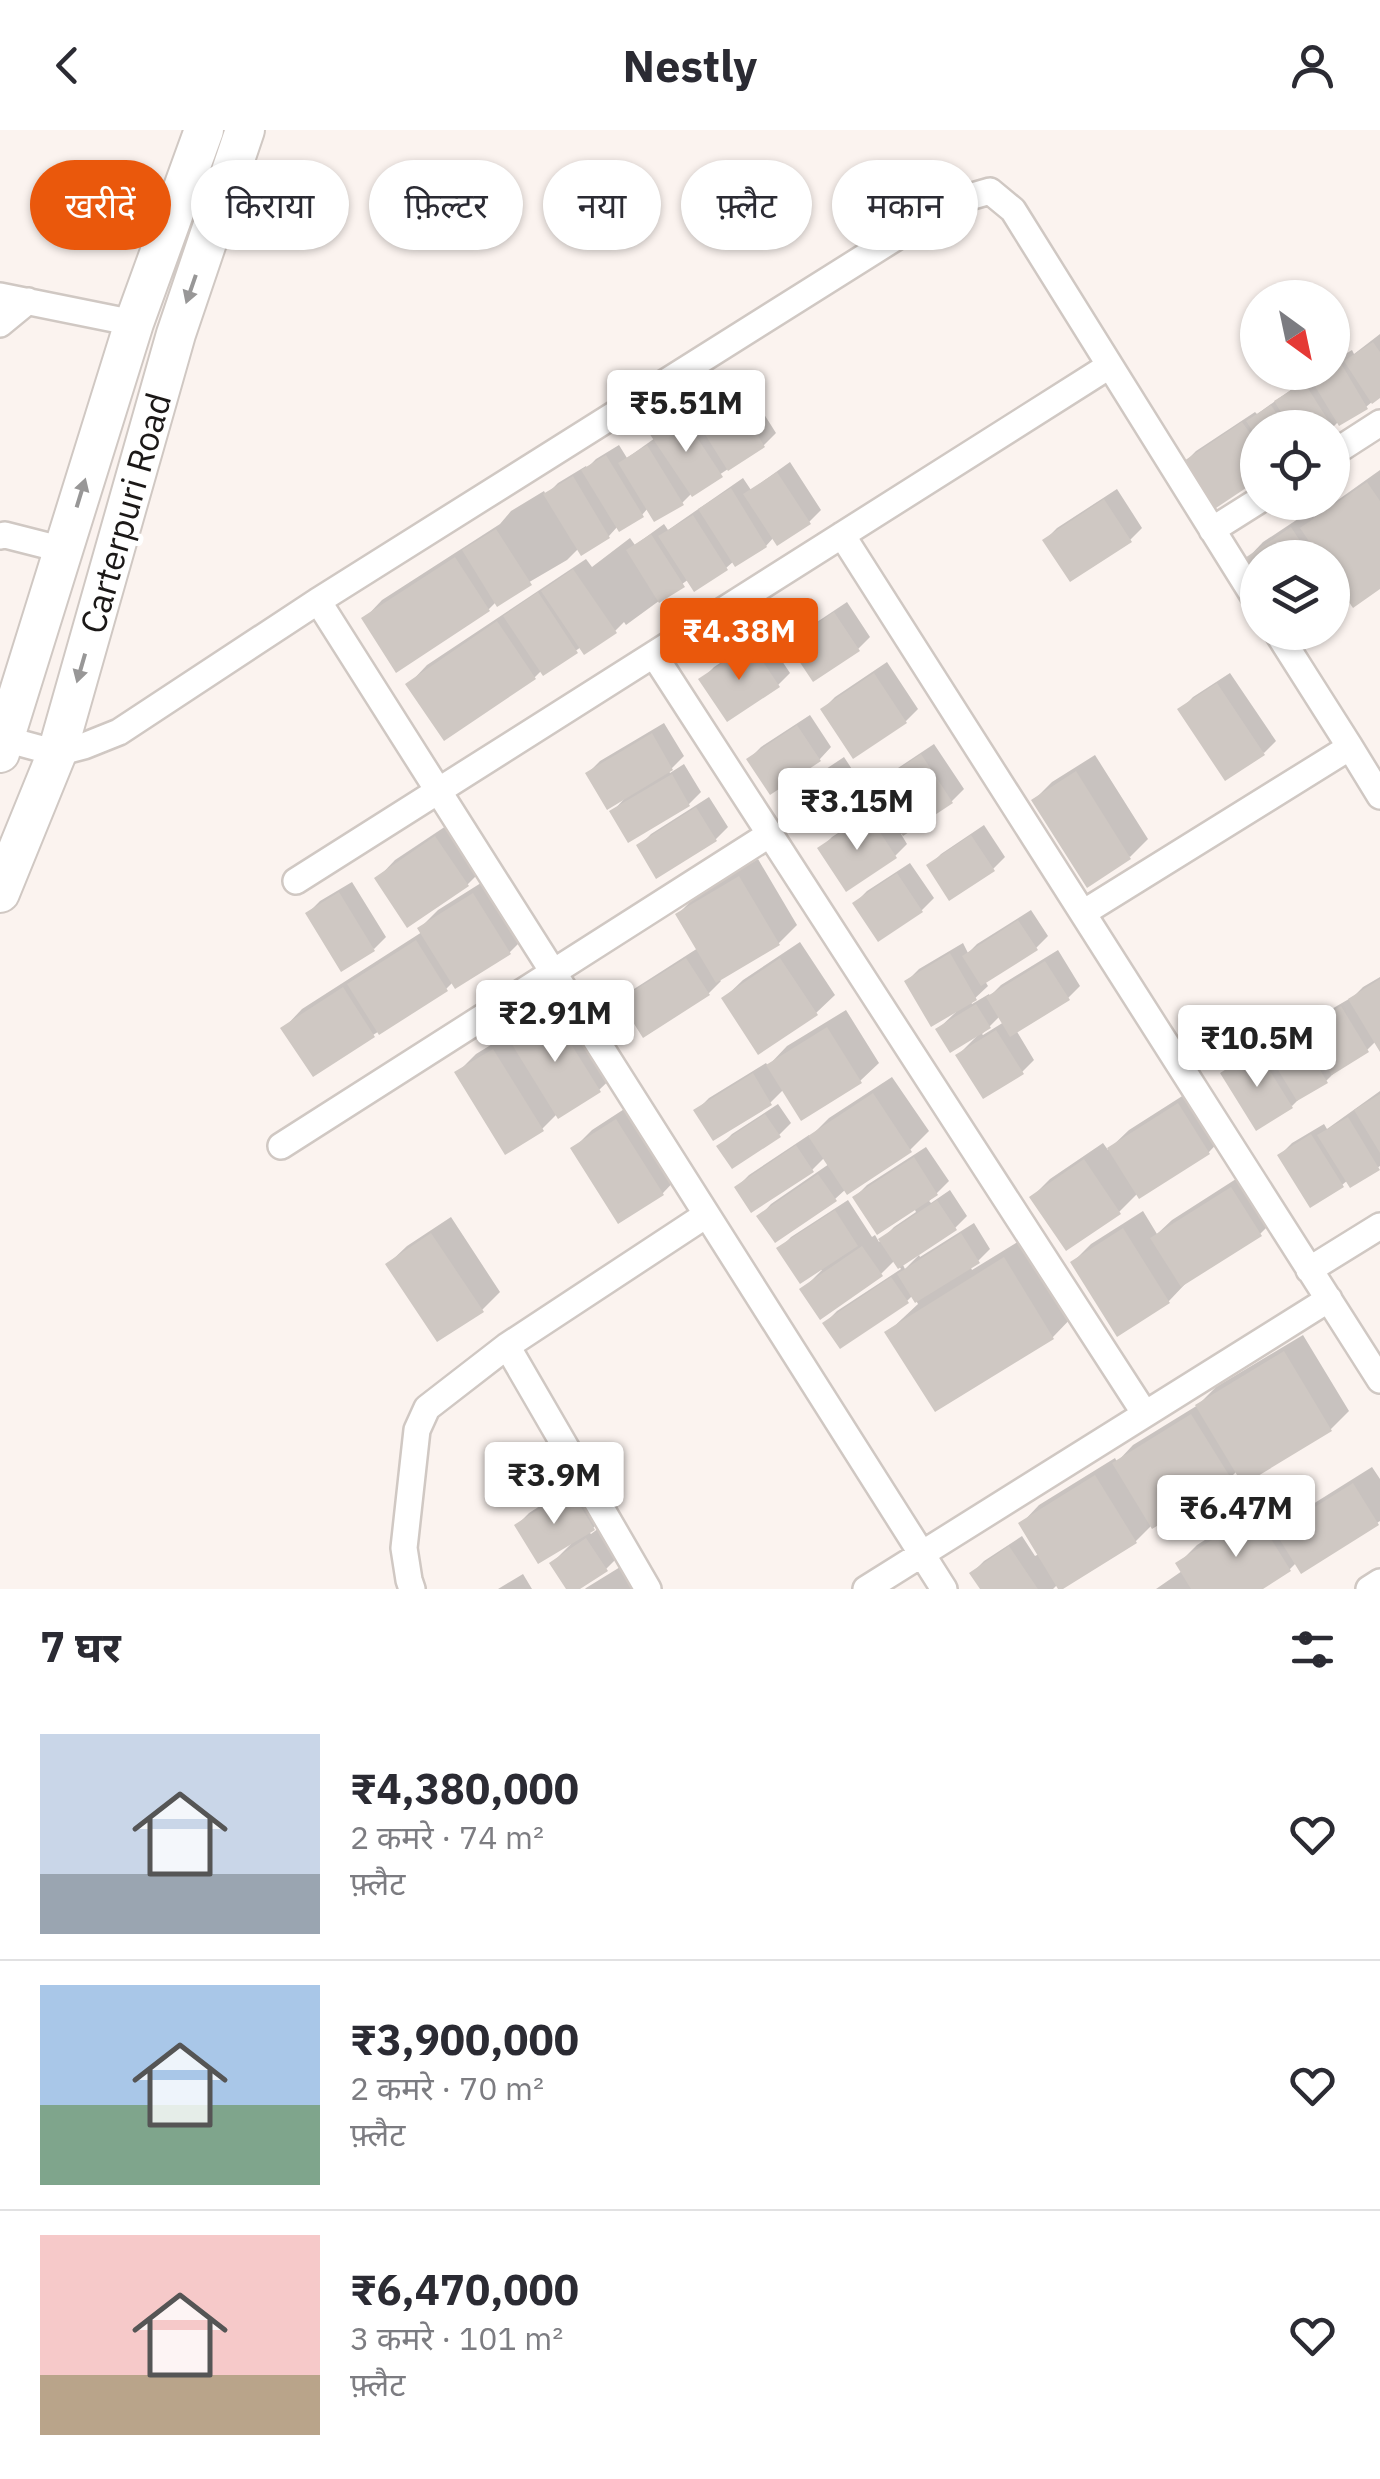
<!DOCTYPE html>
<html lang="hi">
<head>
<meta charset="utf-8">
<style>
  :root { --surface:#fff; --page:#f2f2f3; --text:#2b2b33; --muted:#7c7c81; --line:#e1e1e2; --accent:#ea580c }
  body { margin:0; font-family:"IBM Plex Sans","Noto Sans Devanagari",sans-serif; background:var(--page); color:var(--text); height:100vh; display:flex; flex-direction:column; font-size:38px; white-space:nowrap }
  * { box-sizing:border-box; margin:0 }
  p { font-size:32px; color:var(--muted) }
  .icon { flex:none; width:55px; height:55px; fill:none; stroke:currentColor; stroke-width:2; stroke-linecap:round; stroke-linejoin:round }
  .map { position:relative; height:1459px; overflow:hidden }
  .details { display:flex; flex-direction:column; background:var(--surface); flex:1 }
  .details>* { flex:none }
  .guide { position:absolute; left:30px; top:30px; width:1320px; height:90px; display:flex; gap:20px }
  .needle { width:65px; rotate:147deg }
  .buttons { position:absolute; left:1240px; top:150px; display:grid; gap:20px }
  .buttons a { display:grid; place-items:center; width:110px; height:110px; border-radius:50%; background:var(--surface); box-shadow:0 2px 8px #0004; font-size:50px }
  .price { position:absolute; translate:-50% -85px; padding:0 22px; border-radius:10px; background:#fff; color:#222; font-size:32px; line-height:65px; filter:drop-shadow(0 2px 5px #0008) }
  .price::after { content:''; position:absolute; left:50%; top:60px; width:30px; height:22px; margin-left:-15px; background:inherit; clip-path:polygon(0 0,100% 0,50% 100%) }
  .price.on { background:var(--accent); color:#fff }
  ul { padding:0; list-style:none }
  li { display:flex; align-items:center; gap:30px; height:250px; padding:0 40px }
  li+li { border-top:2px solid var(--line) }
  li span { display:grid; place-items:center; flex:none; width:280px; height:200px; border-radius:0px; color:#555 }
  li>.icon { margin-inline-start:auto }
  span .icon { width:120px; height:120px; fill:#fffc; stroke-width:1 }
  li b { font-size:42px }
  h2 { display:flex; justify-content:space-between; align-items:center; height:120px; padding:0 40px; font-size:42px }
  .pill { padding:0 35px; border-radius:45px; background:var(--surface); box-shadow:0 2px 8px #0004; font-size:35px; line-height:90px }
  .pill.on { background:var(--accent); color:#fff }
  header { display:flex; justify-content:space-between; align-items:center; height:130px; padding:0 40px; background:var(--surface); font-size:45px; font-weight:700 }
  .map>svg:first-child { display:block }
</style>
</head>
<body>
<header><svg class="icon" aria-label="back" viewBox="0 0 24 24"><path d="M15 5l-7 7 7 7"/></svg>Nestly<svg class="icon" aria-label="person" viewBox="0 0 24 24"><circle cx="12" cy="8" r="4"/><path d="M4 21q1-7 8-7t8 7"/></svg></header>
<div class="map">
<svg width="1380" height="1459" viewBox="0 0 1380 1459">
  <rect width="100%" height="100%" fill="#fbf3ef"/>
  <path fill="#0003" fill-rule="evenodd" d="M 1380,204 L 1380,265 L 1366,277 L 1339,291 L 1332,298 L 1258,298 L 1258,347 L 1184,333 L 1196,321 L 1255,282 L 1257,284 L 1316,242 L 1332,242 L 1332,232 L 1352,220 L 1354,224 Z
    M 746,256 L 776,303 L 764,315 L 692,363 L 682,373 L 648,378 L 642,385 L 618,396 L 609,406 L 581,422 L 579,418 L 567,430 L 497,471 L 489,479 L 364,489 L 382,470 L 500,394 L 511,381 L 544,361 L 546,365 L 558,353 L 586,336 L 587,338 L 596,329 L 619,315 L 627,328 L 655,308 L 653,304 L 665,292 L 694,273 L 702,287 L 711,278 Z
    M 790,332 L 821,380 L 809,392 L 774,407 L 766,416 L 734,431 L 726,438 L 689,449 L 626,495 L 624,492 L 615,501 L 581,517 L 544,543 L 542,540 L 535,547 L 445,608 L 409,554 L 427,535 L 586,429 L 592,437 L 630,408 L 635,415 L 664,394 L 668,400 L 743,348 L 751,360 Z
    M 1380,340 L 1380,456 L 1348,465 L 1332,478 L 1332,428 L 1258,428 L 1245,431 L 1263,412 L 1310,381 L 1314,387 Z
    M 1117,359 L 1142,398 L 1130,410 L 1045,410 L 1057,398 Z
    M 847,472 L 870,507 L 858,519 L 790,514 L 802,502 Z
    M 764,504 L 790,543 L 778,555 L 702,549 L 714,537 Z
    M 887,532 L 918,579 L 906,591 L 823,579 L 835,567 Z
    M 1230,543 L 1276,611 L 1264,623 L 1181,579 L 1193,567 Z
    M 810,585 L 831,617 L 820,629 L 749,629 L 761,617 Z
    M 664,593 L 684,626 L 669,641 L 670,643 L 684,634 L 701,662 L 689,674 L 612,682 L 625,668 L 588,643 L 600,631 Z
    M 934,614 L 964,659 L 952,671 L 901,704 L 907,714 L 895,726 L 820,719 L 832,707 L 884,673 L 874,658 L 886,646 Z
    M 1095,625 L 1148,709 L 1130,727 L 1034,670 L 1052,652 Z
    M 844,627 L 863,656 L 851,668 L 790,667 L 802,655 Z
    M 709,667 L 728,697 L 716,709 L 639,716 L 651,704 Z
    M 455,690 L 486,736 L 468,754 L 408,794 L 377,749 L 395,730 Z
    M 984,695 L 1005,727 L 993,739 L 929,736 L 941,724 Z
    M 758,729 L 797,795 L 779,813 L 719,849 L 721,851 L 709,863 L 622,870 L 634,859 L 698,818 L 678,784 L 696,766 Z
    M 910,733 L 934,768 L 922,780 L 855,773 L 867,761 Z
    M 492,746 L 528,804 L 510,822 L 456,856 L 453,852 L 446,859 L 373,905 L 284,898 L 302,879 L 422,802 L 420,798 L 438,780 Z
    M 352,752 L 386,807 L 374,819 L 308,783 L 320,771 Z
    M 1031,780 L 1048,806 L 1036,818 L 985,851 L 988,856 L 971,872 L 972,874 L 989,864 L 990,866 L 1001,855 L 1058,820 L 1080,856 L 1068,868 L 1016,900 L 1034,930 L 1022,942 L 958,925 L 977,906 L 938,899 L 956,882 L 907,851 L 919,839 L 963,813 L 968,823 L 977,814 ZM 1000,886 L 1004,892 L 983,905 L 982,904 Z
    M 800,812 L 835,865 L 816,883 L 724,868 L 743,850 Z
    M 1380,847 L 1380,917 L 1376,911 L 1367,920 L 1339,938 L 1326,951 L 1303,965 L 1292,976 L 1223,943 L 1235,931 L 1263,914 L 1276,901 L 1304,884 L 1311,895 L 1318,887 L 1354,866 L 1363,857 Z
    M 570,865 L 618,942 L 599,960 L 558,983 L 542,999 L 457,943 L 476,924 L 512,902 L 514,906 L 530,890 Z
    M 846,880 L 879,933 L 860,951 L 784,959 L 770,973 L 697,980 L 709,968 L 766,933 L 768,936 L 787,916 Z
    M 892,947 L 929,1001 L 910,1020 L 846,1059 L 835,1069 L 760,1086 L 771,1074 L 829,1034 L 825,1027 L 812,1040 L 737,1057 L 749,1045 L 809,1005 L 810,1007 L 829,988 Z
    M 1198,956 L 1227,1003 L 1209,1022 L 1140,1065 L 1138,1063 L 1119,1082 L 1032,1067 L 1050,1049 L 1103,1013 L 1108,1020 L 1129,1000 Z
    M 1380,961 L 1380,1036 L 1351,1055 L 1348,1050 L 1342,1055 L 1280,1025 L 1292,1013 L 1324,994 L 1327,999 Z
    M 635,972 L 681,1044 L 663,1063 L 619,1090 L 574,1018 L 592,1000 Z
    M 778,974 L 791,993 L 779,1005 L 720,1016 L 732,1004 Z
    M 926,1017 L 949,1051 L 929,1071 L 931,1073 L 950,1060 L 967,1086 L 955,1098 L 902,1133 L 905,1139 L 919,1125 L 920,1127 L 974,1093 L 990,1119 L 971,1138 L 972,1140 L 1029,1105 L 1077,1182 L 1053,1207 L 936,1279 L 888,1202 L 918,1174 L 913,1165 L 907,1171 L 825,1193 L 837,1181 L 901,1139 L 895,1130 L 881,1144 L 802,1160 L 822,1140 L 779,1119 L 791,1107 L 848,1070 L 872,1107 L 875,1105 L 879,1112 L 894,1097 L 916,1082 L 914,1078 L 855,1067 L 867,1055 Z
    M 1250,1040 L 1279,1085 L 1260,1104 L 1187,1152 L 1169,1171 L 1118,1203 L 1073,1132 L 1091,1114 L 1143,1081 L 1157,1104 L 1172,1090 Z
    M 451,1087 L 500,1162 L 482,1180 L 388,1134 L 407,1116 Z
    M 1303,1205 L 1349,1281 L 1331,1299 L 1237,1341 L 1230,1348 L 1152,1395 L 1136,1411 L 1060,1458 L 1058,1454 L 1053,1459 L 982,1459 L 972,1443 L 984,1431 L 1022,1406 L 1035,1426 L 1039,1424 L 1021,1394 L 1039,1375 L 1115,1328 L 1117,1332 L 1133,1315 L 1198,1275 L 1216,1257 Z
    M 1372,1337 L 1380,1349 L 1380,1391 L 1377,1393 L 1297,1432 L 1290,1439 L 1258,1459 L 1156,1459 L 1182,1441 L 1178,1434 L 1197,1415 L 1274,1366 L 1289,1391 L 1297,1384 Z
    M 582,1349 L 605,1386 L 589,1402 L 591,1404 L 599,1398 L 618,1427 L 606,1439 L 576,1459 L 569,1459 L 552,1433 L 571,1414 L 517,1395 L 529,1383 Z
    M 625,1434 L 641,1459 L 585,1459 L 586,1458 Z
    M 523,1444 L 532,1459 L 498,1459 Z"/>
  <path fill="#cfc8c3" d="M 1373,212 L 1380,222 L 1380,268 L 1372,274 L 1344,231 Z
    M 1339,230 L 1368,279 L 1339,296 L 1310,248 L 1319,242 L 1332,242 L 1332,234 Z
    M 1304,252 L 1333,298 L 1291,298 L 1274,271 Z
    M 733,266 L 765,317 L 728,341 L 696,290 Z
    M 1271,275 L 1286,298 L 1258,298 L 1258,309 L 1246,291 Z
    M 681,283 L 723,347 L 692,367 L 649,303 Z
    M 1242,292 L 1258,314 L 1258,350 L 1213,380 L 1181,333 Z
    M 647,315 L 684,375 L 654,392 L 618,333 Z
    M 606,325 L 644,387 L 619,402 L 581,340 Z
    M 777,342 L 811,394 L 777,416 L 743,364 Z
    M 573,346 L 610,408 L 581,426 L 543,364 Z
    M 1367,352 L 1380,371 L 1380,459 L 1353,478 L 1332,447 L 1332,428 L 1320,428 L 1300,398 Z
    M 731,358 L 767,417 L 735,437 L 698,379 Z
    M 1104,369 L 1132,412 L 1070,452 L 1042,410 Z
    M 693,385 L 728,440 L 694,462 L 658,406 Z
    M 1291,397 L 1311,428 L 1258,428 L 1258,454 L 1242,430 Z
    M 496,399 L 532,455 L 497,477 L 462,420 Z
    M 651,404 L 685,457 L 659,473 L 626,420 Z
    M 455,427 L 490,481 L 396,543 L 361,488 Z
    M 573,439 L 617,503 L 584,525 L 541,461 Z
    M 538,462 L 578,523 L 543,546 L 503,486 Z
    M 834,482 L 860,521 L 813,552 L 787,513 Z
    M 497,491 L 536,549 L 444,611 L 405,554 Z
    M 751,514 L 780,557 L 727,592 L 698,549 Z
    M 874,543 L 907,593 L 853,629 L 820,579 Z
    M 1217,553 L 1265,625 L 1225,651 L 1177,579 Z
    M 797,595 L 821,631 L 770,665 L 746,629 Z
    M 652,603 L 673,640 L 607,680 L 585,643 Z
    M 921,624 L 953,673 L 903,706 L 871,657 Z
    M 832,637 L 853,670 L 809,699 L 787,666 Z
    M 1076,641 L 1131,729 L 1087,758 L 1031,670 Z
    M 672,644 L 690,676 L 628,713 L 609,681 Z
    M 696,677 L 717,711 L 656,749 L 636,715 Z
    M 868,684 L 897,728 L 846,762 L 817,718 Z
    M 971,705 L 995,741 L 949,771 L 926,735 Z
    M 435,706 L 469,756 L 407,798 L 374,748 Z
    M 897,743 L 923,782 L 878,812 L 852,773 Z
    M 739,746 L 780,815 L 716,853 L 675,784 Z
    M 339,762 L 375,821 L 341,842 L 305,783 Z
    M 473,763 L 511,824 L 455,859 L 417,798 Z
    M 1018,790 L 1038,820 L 981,856 L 962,826 Z
    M 416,810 L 448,861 L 379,905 L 347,854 Z
    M 950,823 L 977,870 L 931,897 L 904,851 Z
    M 686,828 L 710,865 L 643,908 L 619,870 Z
    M 780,828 L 818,885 L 758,925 L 721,868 Z
    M 1045,831 L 1070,870 L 1010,907 L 986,867 Z
    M 1380,849 L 1380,922 L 1348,869 Z
    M 343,857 L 375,907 L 313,947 L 280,898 Z
    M 976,874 L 991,898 L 950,923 L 935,899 Z
    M 1341,876 L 1369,922 L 1332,945 L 1303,899 Z
    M 551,882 L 601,962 L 558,989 L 508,908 Z
    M 1292,894 L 1328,953 L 1297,971 L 1261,912 Z
    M 827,897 L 862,953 L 801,991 L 766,935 Z
    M 996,900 L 1024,944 L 983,969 L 955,925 Z
    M 493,919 L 544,1001 L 505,1025 L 454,942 Z
    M 1257,920 L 1293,978 L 1256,1001 L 1220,943 Z
    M 753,943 L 772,975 L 713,1011 L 693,980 Z
    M 873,963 L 912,1022 L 847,1065 L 808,1006 Z
    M 1380,964 L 1380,1023 L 1354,980 Z
    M 1178,973 L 1210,1024 L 1139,1069 L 1107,1018 Z
    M 765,984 L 781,1007 L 732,1039 L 716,1016 Z
    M 1348,987 L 1380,1040 L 1350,1058 L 1317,1005 Z
    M 616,989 L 664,1065 L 618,1094 L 570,1018 Z
    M 1311,1004 L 1344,1057 L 1310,1078 L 1277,1025 Z
    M 796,1015 L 814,1042 L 751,1083 L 734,1057 Z
    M 914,1027 L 938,1065 L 877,1105 L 852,1067 Z
    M 1084,1029 L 1121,1084 L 1066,1121 L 1029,1067 Z
    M 818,1044 L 837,1071 L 775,1113 L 756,1086 Z
    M 1231,1057 L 1262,1106 L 1181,1157 L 1150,1108 Z
    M 937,1070 L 957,1100 L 898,1139 L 878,1109 Z
    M 835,1080 L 858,1116 L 800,1154 L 776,1118 Z
    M 1123,1098 L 1170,1173 L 1117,1207 L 1070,1132 Z
    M 431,1103 L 484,1182 L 437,1212 L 385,1134 Z
    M 961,1103 L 980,1133 L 915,1173 L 897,1144 Z
    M 862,1116 L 883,1146 L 820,1190 L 799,1159 Z
    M 1004,1127 L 1054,1209 L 935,1282 L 884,1202 Z
    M 891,1147 L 909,1173 L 840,1219 L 822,1193 Z
    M 1284,1221 L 1332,1301 L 1243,1355 L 1195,1275 Z
    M 1191,1284 L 1232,1350 L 1152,1399 L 1112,1333 Z
    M 1095,1345 L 1137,1413 L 1063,1459 L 1058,1459 L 1018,1393 Z
    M 1353,1353 L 1379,1395 L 1301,1444 L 1275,1402 Z
    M 570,1359 L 595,1400 L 538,1434 L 514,1395 Z
    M 1255,1383 L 1291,1441 L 1263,1459 L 1191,1459 L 1175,1433 Z
    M 586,1408 L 608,1441 L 580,1459 L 566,1459 L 549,1433 Z
    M 1009,1416 L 1038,1459 L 980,1459 L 969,1443 Z"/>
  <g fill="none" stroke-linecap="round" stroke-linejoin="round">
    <defs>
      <path id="street" d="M 0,166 L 134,193
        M 0,194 L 28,171
        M 1332,324 L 1380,293
        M 1212,400 L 1258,371
        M 842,405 L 1380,1250
        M 0,406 L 5,405 L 64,420
        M 318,471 L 944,1459
        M 1277,502 L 1350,617
        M 654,525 L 1145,1284
        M 5,609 L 57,623 L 84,616 L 119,602 L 318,471 L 952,72 L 990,61 L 1013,80 L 1258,473
        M 296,751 L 1109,236
        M 1083,783 L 1350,617 L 1380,666
        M 281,1016 L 770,704
        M 1309,1140 L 1380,1096
        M 507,1216 L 648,1459
        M 412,1459 L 409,1450 L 404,1418 L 417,1300 L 427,1278 L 507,1216 L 706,1085
        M 866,1459 L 1329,1169
        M 1369,1459 L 1380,1452"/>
      <path id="secondary" d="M 0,623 L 134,193 L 204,0
        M 0,763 L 57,623 L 176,204 L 245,0"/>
    </defs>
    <use href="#street" stroke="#d0c8c3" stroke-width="30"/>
    <use href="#secondary" stroke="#d0c8c3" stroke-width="42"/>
    <use href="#street" stroke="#fff" stroke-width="25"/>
    <use href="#secondary" stroke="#fff" stroke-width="38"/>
  </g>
  <defs><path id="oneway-solid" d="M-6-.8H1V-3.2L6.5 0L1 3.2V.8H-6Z" transform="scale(2.5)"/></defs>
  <g fill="#989797">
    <use href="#oneway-solid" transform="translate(191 159) rotate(109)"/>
    <use href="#oneway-solid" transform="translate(81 363) rotate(-73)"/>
    <use href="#oneway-solid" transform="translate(81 538) rotate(106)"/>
  </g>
  <g text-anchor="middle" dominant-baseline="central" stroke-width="10" stroke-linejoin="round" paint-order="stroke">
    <g font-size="35" fill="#1b1817" stroke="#fff">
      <text transform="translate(125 383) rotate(-74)">Carterpuri Road</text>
    </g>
  </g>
</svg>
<div class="buttons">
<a><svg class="needle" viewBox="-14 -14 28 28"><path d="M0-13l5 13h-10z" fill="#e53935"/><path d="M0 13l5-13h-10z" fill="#7c7c81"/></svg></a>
<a><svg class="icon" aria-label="locate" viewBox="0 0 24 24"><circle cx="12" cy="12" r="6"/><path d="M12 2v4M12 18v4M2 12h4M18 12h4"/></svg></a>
<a><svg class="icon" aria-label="layers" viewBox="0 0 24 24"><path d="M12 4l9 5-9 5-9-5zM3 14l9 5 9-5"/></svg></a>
</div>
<b class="price" style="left:686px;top:325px">₹5.51M</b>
<b class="price on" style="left:739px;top:553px">₹4.38M</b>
<b class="price" style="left:857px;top:723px">₹3.15M</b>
<b class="price" style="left:555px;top:935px">₹2.91M</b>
<b class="price" style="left:1257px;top:960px">₹10.5M</b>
<b class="price" style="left:554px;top:1397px">₹3.9M</b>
<b class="price" style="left:1236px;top:1430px">₹6.47M</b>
<div class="guide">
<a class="pill on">खरीदें</a>
<a class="pill">किराया</a>
<a class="pill">फ़िल्टर</a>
<a class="pill">नया</a>
<a class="pill">फ़्लैट</a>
<a class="pill">मकान</a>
</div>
</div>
<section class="details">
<h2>7 घर<svg class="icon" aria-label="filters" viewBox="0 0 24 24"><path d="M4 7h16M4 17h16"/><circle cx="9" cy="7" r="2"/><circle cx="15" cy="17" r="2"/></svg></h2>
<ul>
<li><span style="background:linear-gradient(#c9d6e8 70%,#9aa5b1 0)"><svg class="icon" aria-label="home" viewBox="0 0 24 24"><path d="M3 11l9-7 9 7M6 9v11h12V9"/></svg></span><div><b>₹4,380,000</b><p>2 कमरे · 74 m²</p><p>फ़्लैट</p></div><svg class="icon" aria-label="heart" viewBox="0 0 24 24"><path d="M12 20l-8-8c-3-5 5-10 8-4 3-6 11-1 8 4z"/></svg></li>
<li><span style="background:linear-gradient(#a9c7e8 60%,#7fa58c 0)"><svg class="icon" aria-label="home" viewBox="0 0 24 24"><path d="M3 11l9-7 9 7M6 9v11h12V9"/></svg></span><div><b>₹3,900,000</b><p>2 कमरे · 70 m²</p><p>फ़्लैट</p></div><svg class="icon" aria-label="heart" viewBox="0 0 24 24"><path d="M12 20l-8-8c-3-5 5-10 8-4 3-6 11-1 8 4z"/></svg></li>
<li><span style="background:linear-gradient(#f6c9c9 70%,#b9a48a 0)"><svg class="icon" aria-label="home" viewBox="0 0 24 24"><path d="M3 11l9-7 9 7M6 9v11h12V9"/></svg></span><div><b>₹6,470,000</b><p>3 कमरे · 101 m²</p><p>फ़्लैट</p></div><svg class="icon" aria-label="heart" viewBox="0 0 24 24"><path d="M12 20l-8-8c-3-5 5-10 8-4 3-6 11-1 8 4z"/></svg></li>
</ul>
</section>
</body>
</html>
